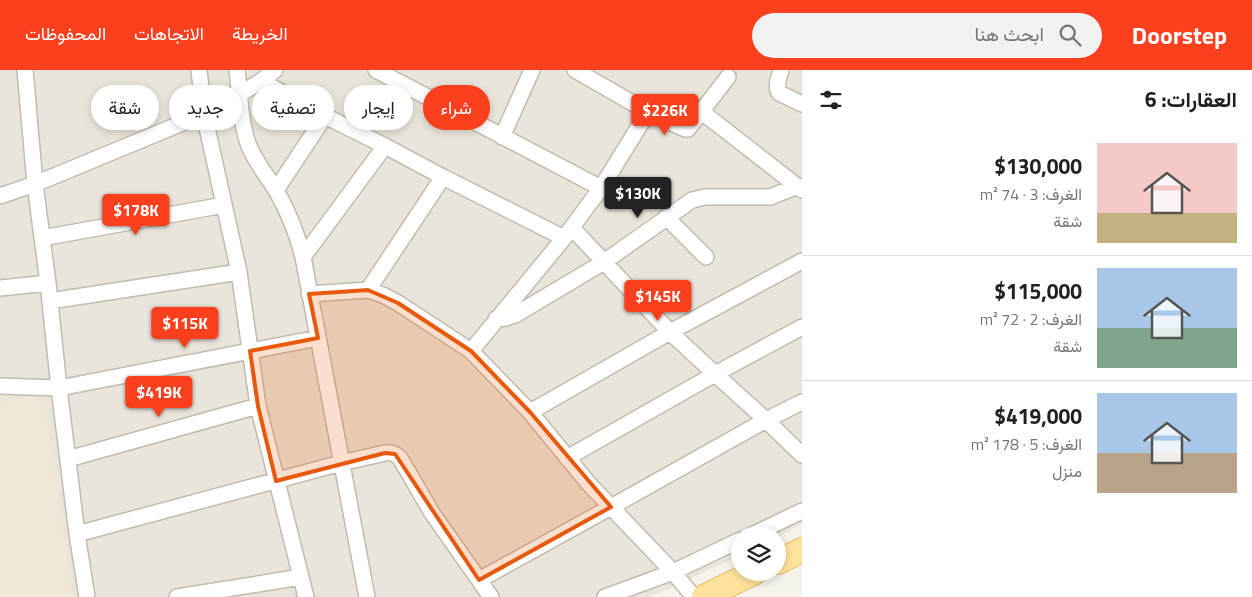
<!DOCTYPE html>
<html lang="ar">
<head>
<meta charset="utf-8">
<style>
  :root { --surface:#fff; --page:#f2f2f2; --text:#202124; --muted:#757577; --line:#e0e0e0; --accent:#fc3f1d }
  body { margin:0; font-family:"Titillium Web",Vazirmatn,sans-serif; background:var(--page); color:var(--text); direction:rtl; height:100vh; display:flex; flex-direction:column; font-size:19px; white-space:nowrap }
  * { box-sizing:border-box; margin:0 }
  p { font-size:16px; color:var(--muted) }
  .icon { flex:none; width:28px; height:28px; fill:none; stroke:currentColor; stroke-width:2; stroke-linecap:round; stroke-linejoin:round }
  .map { position:relative; flex:1; overflow:hidden; direction:ltr }
  .details { display:flex; flex-direction:column; background:var(--surface); width:450px }
  .details>* { flex:none }
  .hud { position:absolute; left:15px; top:15px; width:475px; height:45px; direction:rtl; display:flex; gap:10px }
  .tools { position:absolute; left:731px; top:456px; display:grid; gap:10px }
  .tools a { display:grid; place-items:center; width:55px; height:55px; border-radius:50%; background:var(--surface); box-shadow:0 2px 8px #0003; font-size:25px }
  .price { position:absolute; translate:-50% -42px; padding:0 11px; border-radius:5px; background:var(--accent); color:#fff; font-size:16px; line-height:32px; filter:drop-shadow(0 1px 2px #0008) }
  .price::after { content:''; position:absolute; left:50%; top:30px; width:15px; height:11px; margin-left:-8px; background:inherit; clip-path:polygon(0 0,100% 0,50% 100%) }
  .price.current { background:#222; color:#fff }
  ul { padding:0; list-style:none }
  li { display:flex; align-items:center; gap:15px; height:125px; padding:0 15px }
  li+li { border-top:1px solid var(--line) }
  li span { display:grid; place-items:center; flex:none; width:140px; height:100px; border-radius:0px; color:#555 }
  li>.icon { margin-inline-start:auto }
  span .icon { width:60px; height:60px; fill:#fffc; stroke-width:1 }
  li b { font-size:21px }
  h2 { display:flex; justify-content:space-between; align-items:center; height:60px; padding:0 15px; font-size:21px }
  .chip { padding:0 18px; border-radius:22px; background:var(--surface); box-shadow:0 2px 8px #0003; font-size:18px; line-height:45px }
  .chip.current { background:var(--accent); color:#fff }
  header { display:flex; align-items:center; gap:30px; box-sizing:border-box; height:70px; padding:0 25px; background:var(--accent); color:#fff }
  header strong { font-size:24px }
  nav { display:flex; gap:28px; margin-inline-start:auto; font-size:18px }
  .search { width:350px; height:45px; background:var(--page); display:flex; align-items:center; gap:12px; box-sizing:border-box; padding:0 18px; border-radius:28px; color:var(--muted); font-size:19px }
  main { display:flex; flex:1; min-height:0 }
  .map>svg:first-child { display:block }
</style>
</head>
<body>
<header>
<strong>Doorstep</strong>
<div class="search"><svg class="icon" aria-label="search" viewBox="0 0 24 24"><circle cx="10" cy="10" r="6"/><path d="M15 15l6 6"/></svg>ابحث هنا</div>
<nav><a>الخريطة</a><a>الاتجاهات</a><a>المحفوظات</a></nav>
</header>
<main>
<section class="details">
<h2>العقارات: 6<svg class="icon" aria-label="filters" viewBox="0 0 24 24"><path d="M4 7h16M4 17h16"/><circle cx="9" cy="7" r="2"/><circle cx="15" cy="17" r="2"/></svg></h2>
<ul>
<li><span style="background:linear-gradient(#f6c9c9 70%,#c2b280 0)"><svg class="icon" aria-label="home" viewBox="0 0 24 24"><path d="M3 11l9-7 9 7M6 9v11h12V9"/></svg></span><div><b>$130,000</b><p>الغرف: 3 · 74 m²</p><p>شقة</p></div></li>
<li><span style="background:linear-gradient(#a9c7e8 60%,#7fa58c 0)"><svg class="icon" aria-label="home" viewBox="0 0 24 24"><path d="M3 11l9-7 9 7M6 9v11h12V9"/></svg></span><div><b>$115,000</b><p>الغرف: 2 · 72 m²</p><p>شقة</p></div></li>
<li><span style="background:linear-gradient(#a9c7e8 60%,#b9a48a 0)"><svg class="icon" aria-label="home" viewBox="0 0 24 24"><path d="M3 11l9-7 9 7M6 9v11h12V9"/></svg></span><div><b>$419,000</b><p>الغرف: 5 · 178 m²</p><p>منزل</p></div></li>
</ul>
</section>
<div class="map">
<svg width="802" height="527" viewBox="0 0 802 527">
  <rect width="100%" height="100%" fill="#f6f3ec"/>
  <path fill="#eae5da" d="M 0,0 L 802,0 L 802,454 L 778,467 L 778,465 L 740,465 L 740,485 L 666,520 L 647,527 L 0,527 Z"/>
  <path fill="#efe8d6" d="M 44,325 L 73,527 L 0,527 L 0,331 Z"/>
  <g fill="none" stroke-linecap="round" stroke-linejoin="round">
    <defs>
      <path id="minor" d="M 25,0 L 35,114 L 48,213 L 59,318 L 77,464 L 87,527
        M 199,0 L 204,44 L 239,202 L 258,336 L 306,527
        M 237,0 C 240,25 240,53 249,76 C 256,93 268,107 277,122 C 289,143 297,164 303,187 L 367,527
        M 376,0 L 601,118
        M 575,0 L 648,42 L 685,59 L 688,59 L 728,7
        M 781,0 C 779,8 775,15 779,23 L 802,34
        M 261,11 L 325,46 L 385,76 L 443,107 L 564,168
        M 702,42 L 802,120
        M 502,67 L 532,0
        M 276,120 L 325,46
        M 0,126 L 35,114 L 204,44 L 240,24 L 261,11 L 275,0
        M 666,147 L 706,187
        M 572,158 L 670,262 L 715,304 L 766,350 L 802,385
        M 42,168 L 224,135
        M 303,187 L 385,76
        M 0,218 L 48,213
        M 368,220 L 443,107
        M 309,224 L 368,220 L 383,225 L 398,233 L 471,281 L 530,342 L 589,414 L 673,502 L 694,527
        M 50,231 L 239,202
        M 496,249 L 506,248 L 515,245 L 604,192 L 692,130 L 705,127 L 770,127 L 798,116
        M 471,281 L 564,168 L 601,118 L 648,42
        M 0,316 L 59,318 L 318,268
        M 530,342 L 670,262 L 802,191
        M 567,388 L 715,304 L 802,257
        M 68,389 L 258,336
        M 77,464 L 341,393 L 385,383 C 392,382 395,384 400,388 L 432,443 L 491,527
        M 752,465 L 802,441
        M 479,510 L 611,437 L 766,350 L 802,332
        M 177,527 L 301,507
        M 605,527 L 673,502 L 740,470"/>
      <path id="primary" d="M 778,492 L 802,480
        M 704,527 L 755,502"/>
    </defs>
    <use href="#minor" stroke="#c2bbae" stroke-width="18"/>
    <use href="#primary" stroke="#e6c16a" stroke-width="26"/>
    <use href="#minor" stroke="#fff" stroke-width="15"/>
    <use href="#primary" stroke="#ffe39c" stroke-width="24"/>
  </g>
  <path fill="#e8590c" fill-opacity="0.2" stroke="#e8590c" stroke-width="4" stroke-linejoin="round" d="M 368,220 L 398,233 L 471,281 L 530,342 L 611,437 L 479,510 L 395,384 L 385,383 L 276,411 L 258,336 L 250,281 L 318,268 L 309,224 Z"/>
</svg>
<div class="tools">
<a><svg class="icon" aria-label="layers" viewBox="0 0 24 24"><path d="M12 4l9 5-9 5-9-5zM3 14l9 5 9-5"/></svg></a>
</div>
<b class="price" style="left:665px;top:66px">$226K</b>
<b class="price current" style="left:638px;top:149px">$130K</b>
<b class="price" style="left:136px;top:166px">$178K</b>
<b class="price" style="left:658px;top:252px">$145K</b>
<b class="price" style="left:185px;top:279px">$115K</b>
<b class="price" style="left:159px;top:348px">$419K</b>
<div class="hud">
<a class="chip current">شراء</a>
<a class="chip">إيجار</a>
<a class="chip">تصفية</a>
<a class="chip">جديد</a>
<a class="chip">شقة</a>
</div>
</div>
</main>
</body>
</html>
